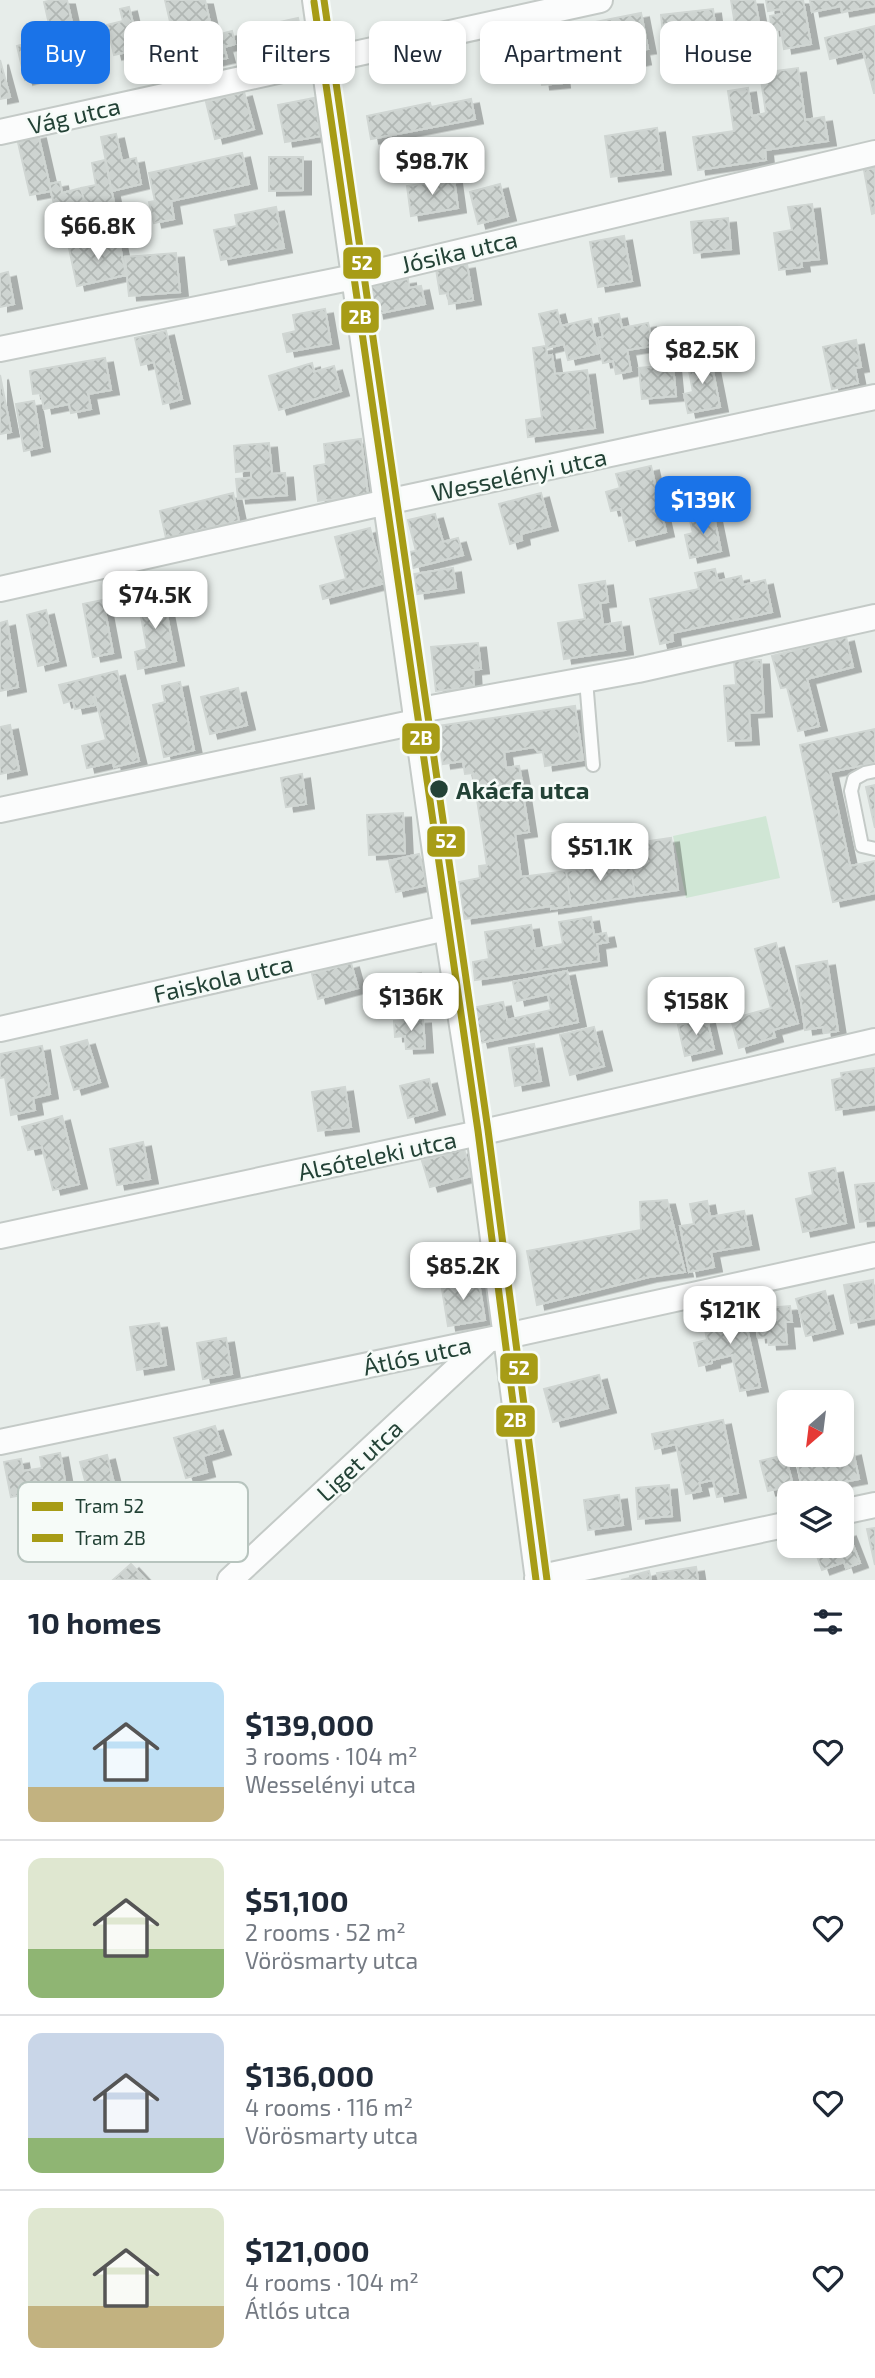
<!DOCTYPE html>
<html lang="en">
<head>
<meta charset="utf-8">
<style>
  :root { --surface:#fff; --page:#f6f6f7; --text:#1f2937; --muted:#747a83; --line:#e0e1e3; --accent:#1a73e8 }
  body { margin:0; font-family:"Exo 2",sans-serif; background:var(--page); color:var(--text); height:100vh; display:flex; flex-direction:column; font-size:26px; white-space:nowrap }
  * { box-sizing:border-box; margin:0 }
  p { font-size:23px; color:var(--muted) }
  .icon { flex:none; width:38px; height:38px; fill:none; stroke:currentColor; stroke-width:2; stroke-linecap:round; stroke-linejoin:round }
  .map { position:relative; height:1580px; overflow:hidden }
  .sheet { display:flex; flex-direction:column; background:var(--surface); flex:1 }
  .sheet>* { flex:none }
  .guide { position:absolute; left:21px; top:21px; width:833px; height:63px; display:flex; gap:14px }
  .needle { width:46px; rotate:208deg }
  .tools { position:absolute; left:777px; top:1390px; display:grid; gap:14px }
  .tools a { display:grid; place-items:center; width:77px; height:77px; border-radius:14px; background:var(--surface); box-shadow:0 4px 10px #0003; font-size:35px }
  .price { position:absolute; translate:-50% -60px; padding:0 16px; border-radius:14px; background:#fff; color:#222; font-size:23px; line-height:46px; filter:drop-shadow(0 2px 4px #0008) }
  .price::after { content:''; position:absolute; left:50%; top:42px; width:21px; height:16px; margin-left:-10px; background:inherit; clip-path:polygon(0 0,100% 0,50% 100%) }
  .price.active { background:var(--accent); color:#fff }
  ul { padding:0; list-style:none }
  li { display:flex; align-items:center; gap:21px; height:175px; padding:0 28px }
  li+li { border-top:2px solid var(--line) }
  li span { display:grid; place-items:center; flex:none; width:196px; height:140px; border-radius:14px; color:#555 }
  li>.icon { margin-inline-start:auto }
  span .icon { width:84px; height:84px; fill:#fffc; stroke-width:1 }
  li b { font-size:30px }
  h2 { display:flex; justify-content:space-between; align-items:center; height:84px; padding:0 28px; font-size:30px }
  .chip { padding:0 24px; border-radius:14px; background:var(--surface); box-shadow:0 4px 10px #0003; font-size:24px; line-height:63px }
  .chip.active { background:var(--accent); color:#fff }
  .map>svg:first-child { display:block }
</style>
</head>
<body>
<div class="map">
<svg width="875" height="1580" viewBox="0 0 875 1580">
  <defs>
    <pattern id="building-cross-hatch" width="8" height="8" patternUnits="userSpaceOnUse" patternTransform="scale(1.75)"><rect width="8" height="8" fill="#ced4d1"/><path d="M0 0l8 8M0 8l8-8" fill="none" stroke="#b1b7b4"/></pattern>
    <filter id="shadow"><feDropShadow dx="8" dy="4.5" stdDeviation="0" flood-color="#0004"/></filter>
  </defs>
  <rect width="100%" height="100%" fill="#e7edea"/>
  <path fill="#d0e6d5" d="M 766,816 L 780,878 L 686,898 L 673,836 Z"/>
  <path fill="url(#building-cross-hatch)" stroke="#d0d6d3" stroke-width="2" filter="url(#shadow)" d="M 53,0 L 67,0 L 77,46 L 55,51 L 44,2 Z
    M 165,0 L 205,0 L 213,36 L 232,31 L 235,44 L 224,47 L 227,58 L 181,69 Z
    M 731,0 L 755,0 L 762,39 L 738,43 Z
    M 766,0 L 803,0 L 811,44 L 784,49 L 781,29 L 772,31 L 770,16 L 782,14 L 781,9 L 768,11 Z
    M 810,0 L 875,0 L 875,6 L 842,12 L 841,6 L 812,12 Z
    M 129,7 L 139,49 L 114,55 L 107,25 L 123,21 L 120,9 Z
    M 713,9 L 718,48 L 665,54 L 661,15 Z
    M 641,13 L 648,49 L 641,50 L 643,60 L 619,65 L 618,57 L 588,63 L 580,25 Z
    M 298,18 L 303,41 L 268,49 L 262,26 Z
    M 875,26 L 875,93 L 874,93 L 863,51 L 830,59 L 825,38 Z
    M 36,41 L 41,67 L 38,68 L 40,76 L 25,80 L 17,46 Z
    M 557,44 L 562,83 L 542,85 L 540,70 L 518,73 L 515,49 Z
    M 0,60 L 10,97 L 0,99 Z
    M 798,68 L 805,120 L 824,117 L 828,141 L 765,150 L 766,160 L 698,170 L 693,137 L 734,131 L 728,91 L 748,88 L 752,116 L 766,113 L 760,73 Z
    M 244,92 L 254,129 L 215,139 L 206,102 Z
    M 314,98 L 321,136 L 285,142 L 278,105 Z
    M 471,99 L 475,119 L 371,139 L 367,116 L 430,103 L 431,107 Z
    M 657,128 L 663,170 L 611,177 L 605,136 Z
    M 38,134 L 51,191 L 30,195 L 17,138 Z
    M 116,134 L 122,161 L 136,158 L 141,184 L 112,191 L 101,137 Z
    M 242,153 L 249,184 L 171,201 L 174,219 L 154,223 L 149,202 L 155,201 L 149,173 Z
    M 269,157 L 303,157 L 303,190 L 269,191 Z
    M 105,160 L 115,207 L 87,213 L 81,188 L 96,185 L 92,163 Z
    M 875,168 L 875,213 L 872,214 L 864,170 Z
    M 454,179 L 458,208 L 411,216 L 407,186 Z
    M 60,182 L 62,193 L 81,188 L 87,213 L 58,220 L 49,184 Z
    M 500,184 L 508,216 L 478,224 L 470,192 Z
    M 812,204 L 819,259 L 801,261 L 802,267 L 779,270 L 774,233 L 792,230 L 788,207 Z
    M 276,207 L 284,248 L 221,260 L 214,230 L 237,226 L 235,215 Z
    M 728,218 L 731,249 L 694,253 L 691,222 Z
    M 624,236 L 632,281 L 598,287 L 590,242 Z
    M 118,237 L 126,275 L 77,286 L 69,248 Z
    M 176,253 L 180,292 L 129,296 L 125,257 Z
    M 467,264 L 473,300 L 449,304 L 448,293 L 440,294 L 436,269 Z
    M 8,272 L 14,304 L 0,307 L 0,274 Z
    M 408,279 L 409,288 L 421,286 L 425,304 L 376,314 L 371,285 Z
    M 325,309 L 331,344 L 287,352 L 283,334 L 296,331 L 293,315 Z
    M 557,310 L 561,326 L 591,319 L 599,353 L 568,360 L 564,344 L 547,348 L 539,314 Z
    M 619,314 L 622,328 L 648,323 L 653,346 L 627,350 L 631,371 L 616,374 L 613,361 L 603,363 L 598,338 L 603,337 L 599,318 Z
    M 166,331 L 182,399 L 163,404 L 154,362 L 141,365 L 135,338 Z
    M 856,340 L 861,367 L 855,368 L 858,383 L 832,389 L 823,347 Z
    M 546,346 L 547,356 L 552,355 L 555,374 L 587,370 L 595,428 L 528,437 L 526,420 L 542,418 L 533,348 Z
    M 710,356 L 720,407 L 688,413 L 684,394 L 693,392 L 687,360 Z
    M 105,358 L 111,390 L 88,394 L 91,409 L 71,413 L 69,404 L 44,409 L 41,393 L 33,394 L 30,371 Z
    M 312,363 L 314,372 L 334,366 L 341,391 L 279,410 L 269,376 Z
    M 673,365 L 676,396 L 642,399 L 639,368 Z
    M 0,375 L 11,432 L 0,434 Z
    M 34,401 L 42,447 L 24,451 L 16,404 Z
    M 361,439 L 368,495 L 318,501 L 314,466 L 326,464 L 324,444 Z
    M 269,443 L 272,474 L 285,473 L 287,495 L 238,499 L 236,479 L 251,478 L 251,470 L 236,472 L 234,446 Z
    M 651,466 L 666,532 L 629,541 L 621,509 L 611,511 L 606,492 L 620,488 L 616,474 Z
    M 233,493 L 239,521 L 166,538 L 160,511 Z
    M 541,493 L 550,526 L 521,534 L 522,540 L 510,544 L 499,504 Z
    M 713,512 L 721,551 L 690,558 L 685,535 L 693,533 L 689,517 Z
    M 435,514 L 443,542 L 458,538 L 463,555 L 413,568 L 409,552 L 416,551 L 408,520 Z
    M 370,528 L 385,583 L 323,599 L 320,586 L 346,579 L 335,537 Z
    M 453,568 L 456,588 L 417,594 L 414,574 Z
    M 715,569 L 718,581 L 741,576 L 743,585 L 765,580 L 772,612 L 672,633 L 673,641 L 660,644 L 650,599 L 699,589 L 695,573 Z
    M 605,581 L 608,602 L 600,603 L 603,625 L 621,622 L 625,650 L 564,659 L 558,623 L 585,619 L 579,585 Z
    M 162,590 L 176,661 L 138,669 L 135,652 L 147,649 L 137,595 Z
    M 103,600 L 113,653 L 93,657 L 83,604 Z
    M 46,610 L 58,661 L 38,666 L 27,615 Z
    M 7,621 L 18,687 L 0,691 L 0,623 Z
    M 846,637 L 853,667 L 807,679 L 819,726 L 798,731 L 787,687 L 781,688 L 772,656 Z
    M 478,643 L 481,669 L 473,670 L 474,687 L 436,691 L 431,647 Z
    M 761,660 L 764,712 L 749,713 L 751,740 L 728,741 L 724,686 L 736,685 L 734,661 Z
    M 117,671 L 139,761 L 114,767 L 113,762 L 87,768 L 82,746 L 106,740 L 95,696 L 93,697 L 95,705 L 75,709 L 73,700 L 64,703 L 59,685 Z
    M 180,682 L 194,750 L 164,757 L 153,705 L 165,702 L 162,686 Z
    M 238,688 L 247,725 L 210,734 L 201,697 Z
    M 575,706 L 583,760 L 545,766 L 543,752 L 538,752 L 534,747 L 504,752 L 506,768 L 519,766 L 522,782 L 509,784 L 511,796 L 523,794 L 529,832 L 515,834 L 521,877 L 566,871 L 571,906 L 551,909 L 551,906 L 464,919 L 459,882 L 480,878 L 479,866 L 487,865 L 473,773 L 465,774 L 463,761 L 443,764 L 437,726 Z
    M 10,725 L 19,770 L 0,774 L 0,727 Z
    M 875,729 L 875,763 L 830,772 L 850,866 L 875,861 L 875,893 L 833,902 L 800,745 Z
    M 302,774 L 306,804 L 286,807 L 281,778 Z
    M 875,785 L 875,828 L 866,787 Z
    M 403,813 L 405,853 L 369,855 L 367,815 Z
    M 671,838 L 678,890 L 635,896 L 628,844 Z
    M 419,854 L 427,885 L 396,892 L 389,861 Z
    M 630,861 L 635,896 L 571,906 L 566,871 Z
    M 591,917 L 594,935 L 606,933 L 608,942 L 597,944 L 599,961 L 475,980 L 473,962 L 489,959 L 485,932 L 531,925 L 535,949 L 563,944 L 559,922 Z
    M 776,943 L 798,1023 L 773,1030 L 775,1037 L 739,1048 L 731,1019 L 771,1008 L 755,949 Z
    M 827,961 L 838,1031 L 824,1033 L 823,1027 L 805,1030 L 796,966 Z
    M 351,963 L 358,988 L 318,999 L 312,974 Z
    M 567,971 L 578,1022 L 480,1043 L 472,1008 L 503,1002 L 507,1020 L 551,1010 L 548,994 L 517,1001 L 513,982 Z
    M 421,973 L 426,1004 L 392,1009 L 387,979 Z
    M 423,1019 L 425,1048 L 406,1049 L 405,1036 L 395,1037 L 394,1021 Z
    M 707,1019 L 714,1049 L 685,1056 L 678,1025 Z
    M 594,1027 L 604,1066 L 570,1075 L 560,1035 Z
    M 87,1040 L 100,1082 L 74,1090 L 61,1047 Z
    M 534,1044 L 541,1081 L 515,1086 L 509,1048 Z
    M 42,1046 L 50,1094 L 33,1098 L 35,1110 L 11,1115 L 5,1077 L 0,1078 L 0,1054 Z
    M 875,1068 L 875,1104 L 836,1110 L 832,1080 L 842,1078 L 841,1073 Z
    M 429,1079 L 437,1110 L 408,1118 L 400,1086 Z
    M 345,1087 L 351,1127 L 318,1131 L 312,1092 Z
    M 62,1116 L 79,1184 L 53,1190 L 42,1147 L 28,1150 L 22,1127 Z
    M 143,1142 L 150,1179 L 117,1185 L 110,1149 Z
    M 464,1149 L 471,1176 L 430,1187 L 422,1161 Z
    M 835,1168 L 846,1223 L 803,1232 L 796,1199 L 813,1195 L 809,1173 Z
    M 875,1183 L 875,1220 L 860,1222 L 855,1185 Z
    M 667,1200 L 685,1272 L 649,1277 L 537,1305 L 527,1251 L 641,1230 L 640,1202 Z
    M 707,1201 L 710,1217 L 744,1211 L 751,1245 L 711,1252 L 714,1267 L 689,1272 L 680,1226 L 694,1224 L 690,1204 Z
    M 478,1277 L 485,1320 L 448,1326 L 441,1283 Z
    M 873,1280 L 875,1318 L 851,1323 L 844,1285 Z
    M 825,1291 L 835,1329 L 806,1336 L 796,1299 Z
    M 790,1306 L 792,1322 L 785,1322 L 787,1344 L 769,1345 L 768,1337 L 758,1338 L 755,1309 Z
    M 743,1310 L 760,1387 L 740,1391 L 732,1355 L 712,1360 L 712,1363 L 699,1366 L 694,1343 L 707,1340 L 703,1318 Z
    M 159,1323 L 166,1365 L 137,1370 L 130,1327 Z
    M 226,1338 L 232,1374 L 203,1379 L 197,1343 Z
    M 599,1375 L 608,1408 L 553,1422 L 544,1389 Z
    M 723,1420 L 738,1493 L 717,1497 L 713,1480 L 699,1483 L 701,1491 L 686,1494 L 676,1444 L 655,1449 L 652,1434 Z
    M 215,1426 L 223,1450 L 203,1456 L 207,1472 L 186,1478 L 174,1438 Z
    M 853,1451 L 859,1479 L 802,1490 L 797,1462 L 818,1458 L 817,1454 L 842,1454 Z
    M 60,1453 L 65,1481 L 54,1483 L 58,1509 L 35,1513 L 32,1493 L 11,1497 L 4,1462 L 21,1459 L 23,1471 L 42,1468 L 40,1457 Z
    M 107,1455 L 124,1524 L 100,1530 L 91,1496 L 97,1494 L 94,1482 L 86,1484 L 80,1462 Z
    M 785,1455 L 793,1485 L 768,1491 L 760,1461 Z
    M 669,1485 L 672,1516 L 638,1519 L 636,1488 Z
    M 619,1495 L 623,1525 L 588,1530 L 584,1500 Z
    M 875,1528 L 875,1565 L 867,1529 Z
    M 848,1532 L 860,1563 L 846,1568 L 844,1562 L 822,1570 L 813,1545 L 842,1545 L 842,1534 Z
    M 131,1564 L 146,1580 L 113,1580 Z
    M 696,1567 L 698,1580 L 659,1580 L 657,1573 Z
    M 649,1571 L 651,1580 L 621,1580 L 630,1578 L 630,1576 Z"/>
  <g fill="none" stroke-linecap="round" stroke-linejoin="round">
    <defs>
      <path id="service" d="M 586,680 L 593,765
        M 875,771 L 865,773 L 854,779 L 851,791 L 862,846 L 875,849"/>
      <path id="minor" d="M 315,0 L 439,880 L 479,1133 L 538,1580
        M 0,132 L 600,0
        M 0,349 L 354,277 L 875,153
        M 0,589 L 396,500 L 875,397
        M 415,711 L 638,670 L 875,617
        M 0,810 L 416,722
        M 0,1029 L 446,928
        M 0,1236 L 479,1133 L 875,1041
        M 0,1442 L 488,1340 L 875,1255
        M 842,1512 L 875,1505
        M 537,1578 L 789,1524
        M 230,1580 L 488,1340"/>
    </defs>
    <use href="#service" stroke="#c4cac7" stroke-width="16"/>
    <use href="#minor" stroke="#c4cac7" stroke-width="28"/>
    <use href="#service" stroke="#fbfcfc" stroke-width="12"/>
    <use href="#minor" stroke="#fbfcfc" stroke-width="24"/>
    <defs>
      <path id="tram-1" d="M 324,0 L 488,1130 L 547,1580"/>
      <path id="tram-2" d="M 314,2 L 478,1131 L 536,1580"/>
    </defs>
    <use href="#tram-1" stroke="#f6fbf8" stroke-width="12"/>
    <use href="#tram-2" stroke="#f6fbf8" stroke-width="12"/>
    <use href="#tram-1" stroke="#a79c16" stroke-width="7"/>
    <use href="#tram-2" stroke="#a79c16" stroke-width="7"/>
  </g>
  <circle fill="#234236" stroke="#f6fbf8" stroke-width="2.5" cx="439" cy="789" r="10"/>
  <g text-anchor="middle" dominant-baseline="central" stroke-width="5" stroke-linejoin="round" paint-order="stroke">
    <g font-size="24" fill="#234236" stroke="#f6fbf8">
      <text transform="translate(74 115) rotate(-13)">Vág utca</text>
      <text transform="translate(459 251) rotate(-13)">Jósika utca</text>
      <text transform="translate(519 474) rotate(-12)">Wesselényi utca</text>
      <text transform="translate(223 978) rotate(-13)">Faiskola utca</text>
      <text transform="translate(377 1155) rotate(-12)">Alsóteleki utca</text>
      <text transform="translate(417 1355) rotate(-12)">Átlós utca</text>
      <text transform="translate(359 1460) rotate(-43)">Liget utca</text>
    </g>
    <g font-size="24" font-weight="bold" fill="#234236" stroke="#f6fbf8" text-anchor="start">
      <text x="456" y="789">Akácfa utca</text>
    </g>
  </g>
  <rect x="18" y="1482" width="230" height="80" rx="10" fill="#f6fbf8" stroke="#b7c4be" stroke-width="2"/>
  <rect x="32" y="1502" width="31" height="9" fill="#a79c16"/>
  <rect x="32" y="1534" width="31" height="8" fill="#a79c16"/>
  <g font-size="19" fill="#234236">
    <text x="75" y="1513">Tram 52</text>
    <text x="75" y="1545">Tram 2B</text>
  </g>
  <g stroke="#f6fbf8" stroke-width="2.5">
    <rect x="342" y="246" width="40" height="34" rx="7" fill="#a79c16"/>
    <rect x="340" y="300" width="40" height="34" rx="7" fill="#a79c16"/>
    <rect x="401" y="722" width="40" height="33" rx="7" fill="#a79c16"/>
    <rect x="426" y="825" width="40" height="33" rx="7" fill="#a79c16"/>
    <rect x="499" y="1352" width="40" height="33" rx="7" fill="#a79c16"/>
    <rect x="495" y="1404" width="41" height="34" rx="7" fill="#a79c16"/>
  </g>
  <g font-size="19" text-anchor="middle" font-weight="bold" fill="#fff">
    <text x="362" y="270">52</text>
    <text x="360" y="324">2B</text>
    <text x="421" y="745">2B</text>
    <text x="446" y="848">52</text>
    <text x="519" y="1375">52</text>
    <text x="515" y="1427">2B</text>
  </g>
</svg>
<div class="tools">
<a><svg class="needle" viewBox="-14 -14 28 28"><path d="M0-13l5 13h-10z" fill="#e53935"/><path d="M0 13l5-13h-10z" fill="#747a83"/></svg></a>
<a><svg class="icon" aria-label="layers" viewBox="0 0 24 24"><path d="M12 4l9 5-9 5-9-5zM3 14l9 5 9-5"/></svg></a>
</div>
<b class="price" style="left:432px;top:197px">$98.7K</b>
<b class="price" style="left:98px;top:262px">$66.8K</b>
<b class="price" style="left:702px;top:386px">$82.5K</b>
<b class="price active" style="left:703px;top:536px">$139K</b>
<b class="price" style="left:155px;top:631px">$74.5K</b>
<b class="price" style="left:600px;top:883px">$51.1K</b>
<b class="price" style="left:411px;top:1033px">$136K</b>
<b class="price" style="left:696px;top:1037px">$158K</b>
<b class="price" style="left:463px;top:1302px">$85.2K</b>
<b class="price" style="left:730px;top:1346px">$121K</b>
<div class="guide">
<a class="chip active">Buy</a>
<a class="chip">Rent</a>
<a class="chip">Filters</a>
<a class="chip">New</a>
<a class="chip">Apartment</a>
<a class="chip">House</a>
</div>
</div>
<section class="sheet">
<h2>10 homes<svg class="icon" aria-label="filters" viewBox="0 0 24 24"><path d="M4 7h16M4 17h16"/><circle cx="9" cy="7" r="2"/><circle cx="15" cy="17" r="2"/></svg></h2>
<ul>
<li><span style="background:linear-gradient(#bfe0f5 75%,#c2b280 0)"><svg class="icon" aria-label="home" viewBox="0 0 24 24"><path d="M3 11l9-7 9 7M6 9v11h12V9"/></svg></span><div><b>$139,000</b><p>3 rooms · 104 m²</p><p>Wesselényi utca</p></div><svg class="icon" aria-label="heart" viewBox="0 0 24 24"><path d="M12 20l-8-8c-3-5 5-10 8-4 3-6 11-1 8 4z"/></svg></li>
<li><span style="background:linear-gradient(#dfe7d0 65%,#8fb573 0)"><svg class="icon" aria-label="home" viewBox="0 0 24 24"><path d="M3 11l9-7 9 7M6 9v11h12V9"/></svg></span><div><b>$51,100</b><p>2 rooms · 52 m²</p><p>Vörösmarty utca</p></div><svg class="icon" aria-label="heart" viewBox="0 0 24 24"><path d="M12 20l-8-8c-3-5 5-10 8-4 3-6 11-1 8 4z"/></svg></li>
<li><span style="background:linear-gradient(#c9d6e8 75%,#8fb573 0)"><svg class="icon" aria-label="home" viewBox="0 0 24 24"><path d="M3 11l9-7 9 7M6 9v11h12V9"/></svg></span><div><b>$136,000</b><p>4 rooms · 116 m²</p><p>Vörösmarty utca</p></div><svg class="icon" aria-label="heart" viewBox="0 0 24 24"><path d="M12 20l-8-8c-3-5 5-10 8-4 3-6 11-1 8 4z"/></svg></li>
<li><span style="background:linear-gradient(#dfe7d0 70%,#c2b280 0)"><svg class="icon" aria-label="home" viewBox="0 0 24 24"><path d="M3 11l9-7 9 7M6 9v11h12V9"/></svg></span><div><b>$121,000</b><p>4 rooms · 104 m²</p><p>Átlós utca</p></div><svg class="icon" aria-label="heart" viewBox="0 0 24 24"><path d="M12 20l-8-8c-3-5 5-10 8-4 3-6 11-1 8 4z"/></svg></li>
</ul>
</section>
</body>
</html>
